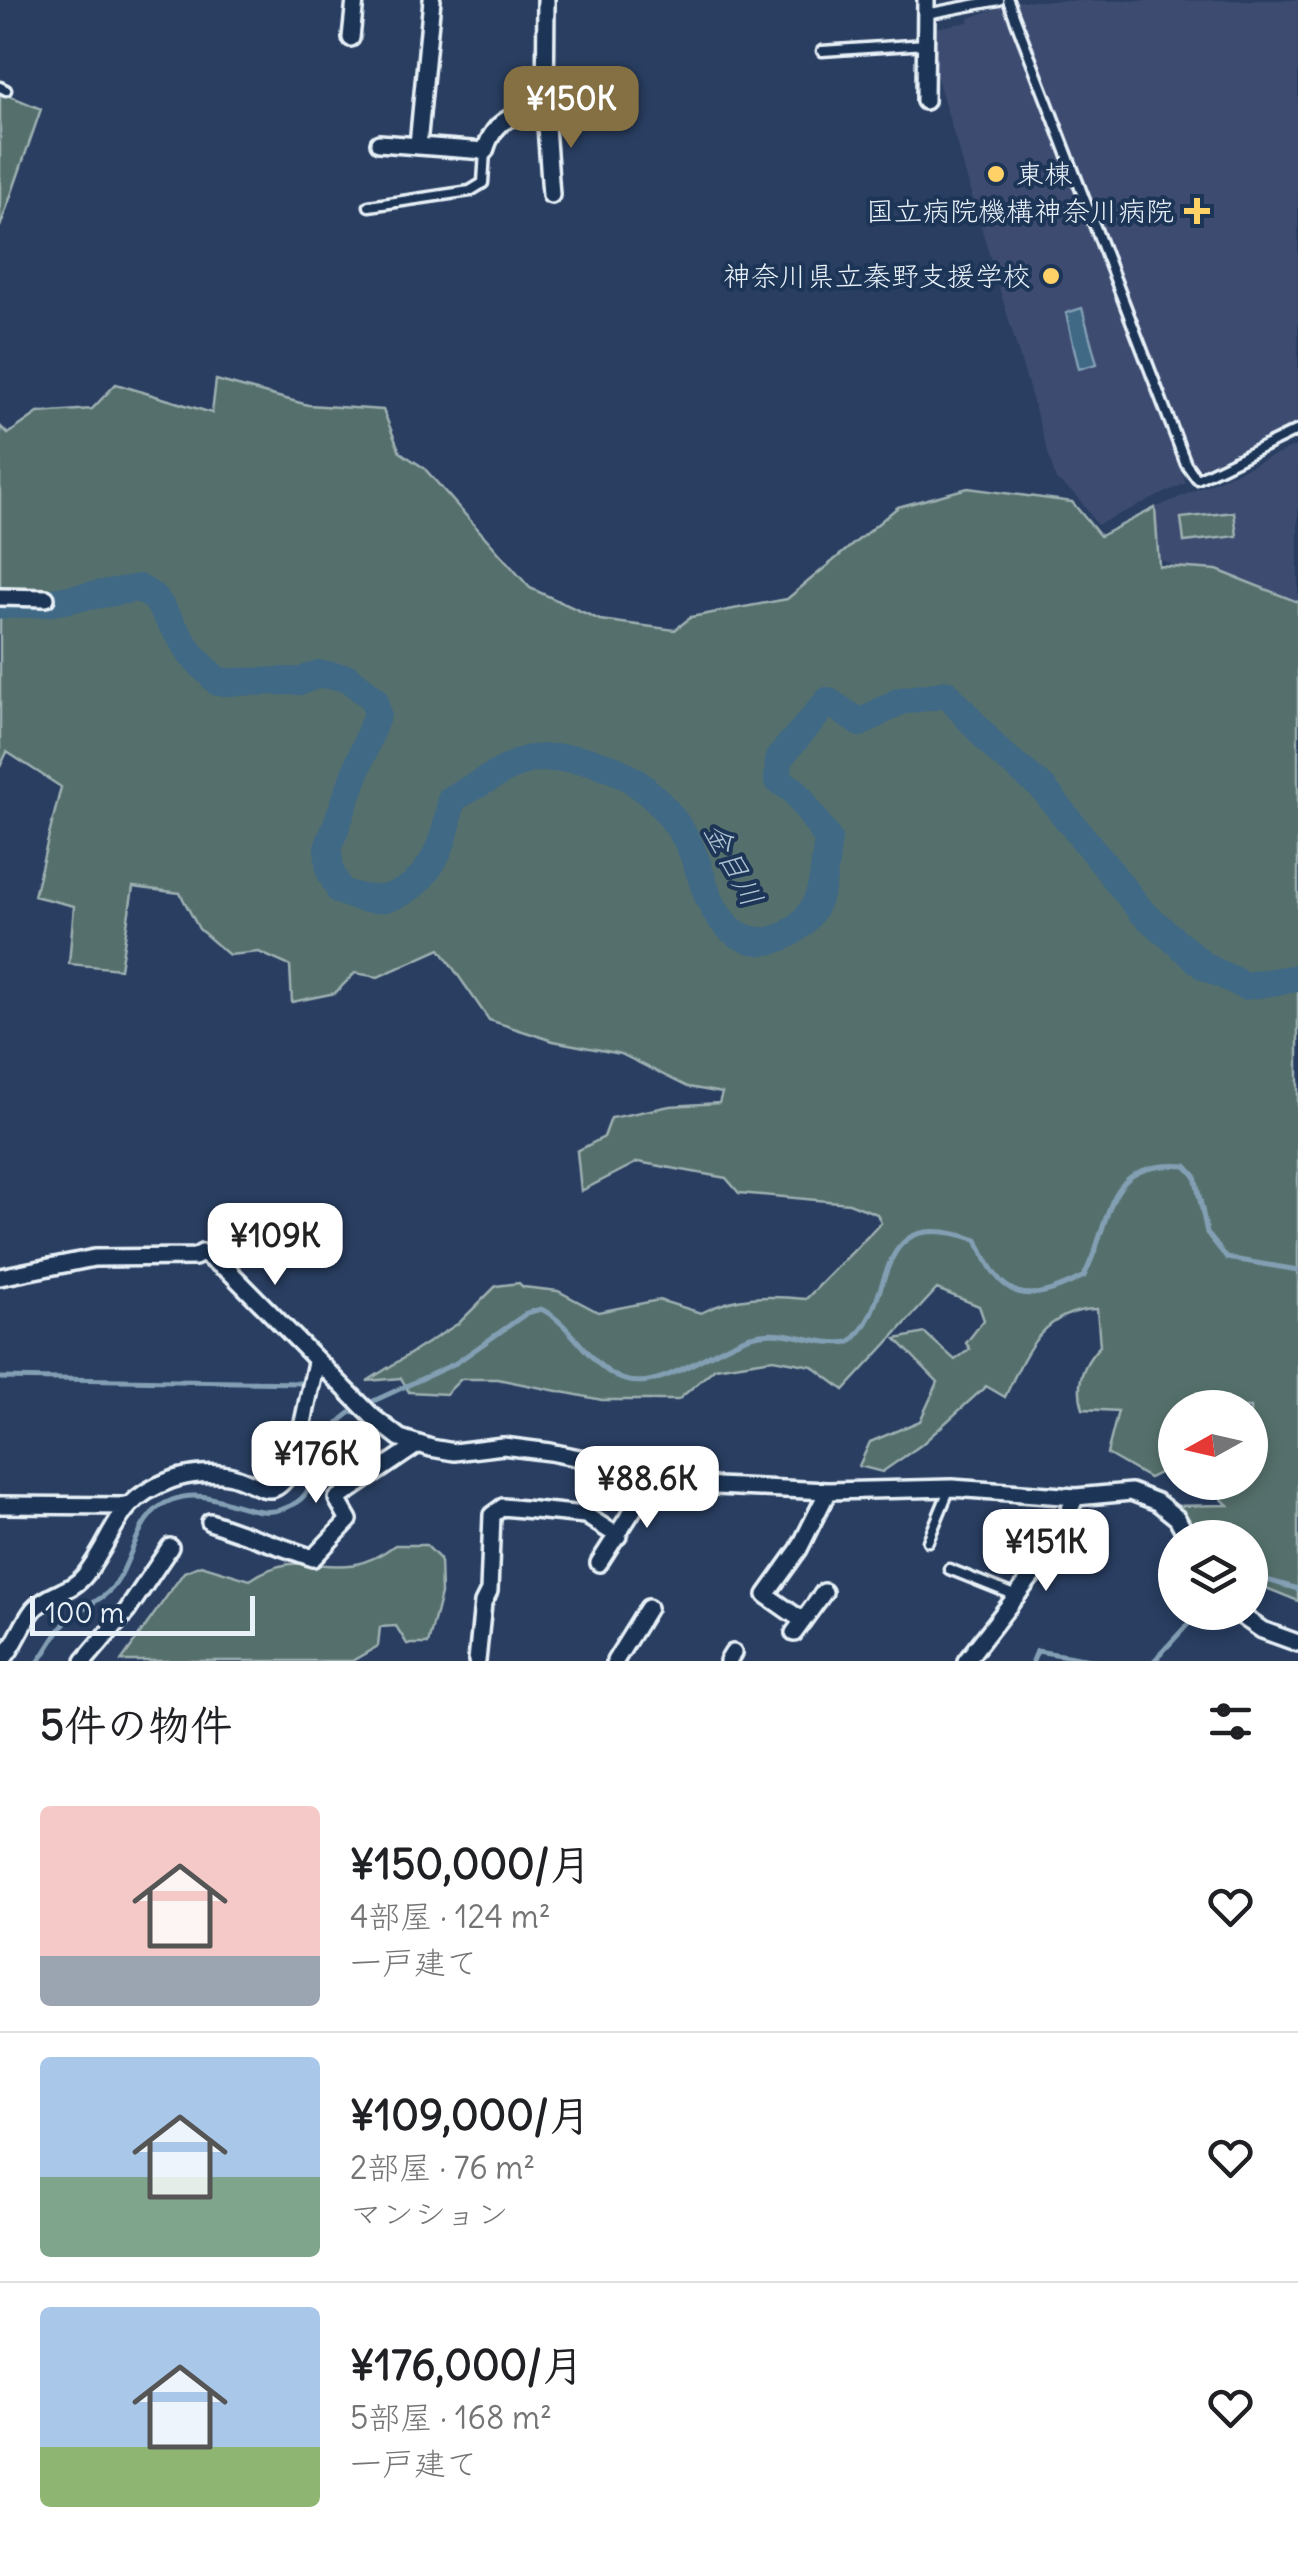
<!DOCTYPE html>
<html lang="ja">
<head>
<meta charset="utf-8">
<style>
  :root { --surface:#fff; --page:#f6f6f6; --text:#202124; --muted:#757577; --line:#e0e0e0; --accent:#847042 }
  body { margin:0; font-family:Delius,"Klee One",sans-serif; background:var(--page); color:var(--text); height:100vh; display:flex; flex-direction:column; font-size:38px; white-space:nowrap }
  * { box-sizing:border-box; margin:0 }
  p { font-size:32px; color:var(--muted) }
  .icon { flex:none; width:55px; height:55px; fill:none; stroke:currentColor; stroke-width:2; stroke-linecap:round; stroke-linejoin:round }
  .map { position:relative; height:1661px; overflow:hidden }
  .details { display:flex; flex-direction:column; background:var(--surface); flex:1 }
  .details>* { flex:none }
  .needle { width:65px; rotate:262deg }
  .tools { position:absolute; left:1158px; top:1390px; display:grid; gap:20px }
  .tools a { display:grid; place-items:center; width:110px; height:110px; border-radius:50%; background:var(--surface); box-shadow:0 5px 15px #0003; font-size:50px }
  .scale { position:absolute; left:30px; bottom:25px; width:225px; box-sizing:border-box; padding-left:10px; border:5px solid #e8f1f8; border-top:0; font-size:28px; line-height:35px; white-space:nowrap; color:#e8f1f8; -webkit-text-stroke:8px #1d3557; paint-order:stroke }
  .price { position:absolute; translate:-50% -85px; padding:0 22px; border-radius:20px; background:#fff; color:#222; font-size:32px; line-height:65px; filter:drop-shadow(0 2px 5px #0008) }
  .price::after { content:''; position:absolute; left:50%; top:60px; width:30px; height:22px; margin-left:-15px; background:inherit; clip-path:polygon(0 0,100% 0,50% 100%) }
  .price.active { background:var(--accent); color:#fff }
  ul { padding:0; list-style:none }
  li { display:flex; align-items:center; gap:30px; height:250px; padding:0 40px }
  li+li { border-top:2px solid var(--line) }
  li span { display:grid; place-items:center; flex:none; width:280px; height:200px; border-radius:10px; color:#555 }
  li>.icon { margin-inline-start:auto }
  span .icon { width:120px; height:120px; fill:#fffc; stroke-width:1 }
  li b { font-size:42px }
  h2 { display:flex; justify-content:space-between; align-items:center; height:120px; padding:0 40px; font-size:42px }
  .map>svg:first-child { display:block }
</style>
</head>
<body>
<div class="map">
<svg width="1298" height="1661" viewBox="0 0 1298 1661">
  <rect width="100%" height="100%" fill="#293e61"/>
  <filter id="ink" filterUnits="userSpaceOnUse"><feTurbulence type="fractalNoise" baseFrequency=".01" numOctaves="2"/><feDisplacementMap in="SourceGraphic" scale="20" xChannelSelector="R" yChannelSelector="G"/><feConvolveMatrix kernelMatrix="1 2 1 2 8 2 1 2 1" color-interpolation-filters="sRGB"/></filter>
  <g filter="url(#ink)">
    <path fill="#3c4b6f" d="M 1298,0 L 1298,422 L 1201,468 L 1192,463 L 1016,1 Z
      M 1005,5 L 1186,483 L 1097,525 L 1077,496 L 1056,480 L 935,71 L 934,28 L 968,22 L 969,18 Z
      M 1298,445 L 1298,622 L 1159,559 L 1155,508 Z"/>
    <path fill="#556f6c" stroke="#9eb0b2" stroke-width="2.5" d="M 0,92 L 41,109 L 0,227 Z
      M 216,380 L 308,405 L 383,410 L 400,452 L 424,468 L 530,588 L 600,620 L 675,630 L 691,617 L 787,599 L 898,507 L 968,488 L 1072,502 L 1100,536 L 1155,508 L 1159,566 L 1217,570 L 1298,602 L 1298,1601 L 1264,1587 L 1250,1593 L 1250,1538 L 1190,1534 L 1174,1506 L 1228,1505 L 1205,1483 L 1250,1482 L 1250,1408 L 1175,1408 L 1175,1465 L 1149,1478 L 1107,1454 L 1118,1411 L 1083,1409 C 1075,1384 1083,1363 1100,1346 L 1097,1309 C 1042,1310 1025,1354 1005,1397 L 986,1386 L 921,1445 L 882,1472 L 859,1466 L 870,1442 L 920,1421 L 938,1382 L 896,1339 L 925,1333 L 955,1360 L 970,1349 L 966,1343 L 984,1320 L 979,1306 L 937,1289 L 844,1390 L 812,1366 L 773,1359 L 715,1368 L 678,1400 L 602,1400 L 497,1379 L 461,1379 L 446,1394 L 409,1392 L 401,1378 L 367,1381 L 459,1323 L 496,1286 L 519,1283 L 523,1287 L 558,1291 L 598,1312 L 659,1300 L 701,1313 C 736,1295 768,1295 806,1299 L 881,1223 L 877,1214 L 849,1203 L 739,1193 L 726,1178 L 638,1162 L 581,1191 L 577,1151 L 604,1137 L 611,1118 L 670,1106 L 719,1103 L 722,1093 L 688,1087 L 621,1054 L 553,1041 L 489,1020 L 440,949 L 378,977 L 355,973 L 335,993 L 292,1002 L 290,966 L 259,952 L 229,955 L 199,929 L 180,893 L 133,887 L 120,969 L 69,964 L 74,906 L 34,896 L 61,787 L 7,752 L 0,767 L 0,426 L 8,434 L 38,413 L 92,409 L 116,384 L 212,413 Z
      M 1234,512 L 1237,536 L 1184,542 L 1181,518 Z
      M 395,1545 L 426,1545 L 440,1559 L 441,1594 L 428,1644 L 407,1644 L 396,1626 L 380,1627 L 378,1646 L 352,1661 L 121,1661 L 184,1572 L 201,1565 L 250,1580 C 309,1540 334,1591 395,1545 Z"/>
    <path fill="#3f6986" stroke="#839fb4" stroke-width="2.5" d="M 1082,308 L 1097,364 L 1079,369 L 1066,313 Z"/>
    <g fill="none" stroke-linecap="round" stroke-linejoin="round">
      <path stroke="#839fb4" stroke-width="5" d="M 0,1378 L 303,1383
        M 367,1404 L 456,1363 L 527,1313 L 541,1309 C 573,1324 588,1366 622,1379 C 658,1394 716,1346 751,1336 C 785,1326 816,1347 850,1342 C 900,1300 866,1202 977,1240 C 1002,1301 1026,1306 1084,1276 C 1115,1216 1101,1160 1186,1166 L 1195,1176 L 1207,1233 L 1227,1258 L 1298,1270
        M 1250,1575 L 1298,1589
        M 39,1661 C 49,1648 58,1628 71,1617 C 88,1603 106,1600 118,1580 C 135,1552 138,1512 172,1500 C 219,1482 254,1531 297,1502 C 325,1483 314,1430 357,1409
        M 1033,1661 L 1037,1651 L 1097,1661
        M 1154,1661 L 1199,1612"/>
      <path stroke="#3f6986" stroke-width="28" d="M 0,605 L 45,603 L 139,588 L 155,598 L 191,654 L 218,682 L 301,681 L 319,674 L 348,678 L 374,699 L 377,714 L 328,848 L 330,871 L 340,891 C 409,921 446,860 451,799 C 476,787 500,770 526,760 C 535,757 546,758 556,758 C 614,756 655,789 685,837 C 700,861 702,892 718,915 C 749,961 805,942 820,892 C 825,876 825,856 828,839 L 795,791 L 778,780 L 779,758 L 828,701 L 860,723 L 900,701 L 947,694 L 998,751 L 1043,788 L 1142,912 L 1204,966 L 1245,986 L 1298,978"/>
      <defs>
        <path id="service" d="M 1008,0 L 1186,464 L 1197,479 L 1298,430
          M 926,14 L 999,0
          M 822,51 L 926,44
          M 0,87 L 6,90
          M 369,206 L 470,191 L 483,183 L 485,151
          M 928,1541 L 949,1490
          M 949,1569 L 1014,1595"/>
        <path id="minor" d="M 546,0 L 545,112 L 551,195
          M 351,38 L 355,0
          M 925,101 L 926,0
          M 379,143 L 485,151 C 494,119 515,112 545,112
          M 418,145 L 432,0
          M 0,597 L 46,598
          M 0,1277 L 94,1258 L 195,1257 L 202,1253 L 229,1271 L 373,1417 L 400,1438 L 431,1448 L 454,1452 L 503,1446 L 550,1452 L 716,1486 L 828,1491 L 952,1488 L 1076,1497 L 1131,1492 L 1157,1502 L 1177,1518 L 1188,1538
          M 0,1505 L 125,1506
          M 210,1522 L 313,1558 L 349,1520 L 337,1499 L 417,1445
          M 599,1563 L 656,1474
          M 1236,1612 L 1262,1630 L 1298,1643
          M 803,1621 L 766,1595 L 799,1549 L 828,1491
          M 794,1633 L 824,1592
          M 1,1661 C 16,1646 21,1625 34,1609 C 49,1593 72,1592 85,1575 C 118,1533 112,1502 171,1480 C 188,1474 214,1471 232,1476 C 263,1485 273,1505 294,1465 L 316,1362
          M 84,1661 L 127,1611 L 170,1547
          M 477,1661 L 483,1603 L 489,1591 L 492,1515 L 503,1507 L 585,1515 L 618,1536
          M 615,1661 L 648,1608
          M 728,1661 L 733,1653
          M 966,1661 L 1045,1559 L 1076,1497"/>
      </defs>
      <use href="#service" stroke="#e8f1f8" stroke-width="15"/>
      <use href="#minor" stroke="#e8f1f8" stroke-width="22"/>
      <use href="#service" stroke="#1d3557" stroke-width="8"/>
      <use href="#minor" stroke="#1d3557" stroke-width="15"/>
    </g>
  </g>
  <g fill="#ffd166" stroke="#1d3557" stroke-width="4">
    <circle cx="996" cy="174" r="10"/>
    <path d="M1192 196h10v10h10v10h-10v10h-10v-10h-10v-10h10z"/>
    <circle cx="1051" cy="276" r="10"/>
  </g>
  <g text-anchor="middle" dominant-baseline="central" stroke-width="8" stroke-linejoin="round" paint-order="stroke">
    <g font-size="28" fill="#e8f1f8" stroke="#1d3557" text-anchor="end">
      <text x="1016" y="174" text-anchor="start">東棟</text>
      <text x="1174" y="211">国立病院機構神奈川病院</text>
      <text x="1031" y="276">神奈川県立秦野支援学校</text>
    </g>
    <g font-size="30" font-style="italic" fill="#adc1d0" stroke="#1d3557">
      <text transform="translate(734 864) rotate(62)">金目川</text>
    </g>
  </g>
</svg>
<div class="tools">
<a><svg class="needle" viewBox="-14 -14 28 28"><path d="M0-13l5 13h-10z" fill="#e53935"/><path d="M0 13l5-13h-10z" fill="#757577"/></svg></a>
<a><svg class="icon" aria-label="layers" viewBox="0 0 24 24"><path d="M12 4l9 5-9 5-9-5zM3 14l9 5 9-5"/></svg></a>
</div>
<div class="scale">100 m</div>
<b class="price active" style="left:571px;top:151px">¥150K</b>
<b class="price" style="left:275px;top:1288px">¥109K</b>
<b class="price" style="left:316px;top:1506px">¥176K</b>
<b class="price" style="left:647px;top:1531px">¥88.6K</b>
<b class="price" style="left:1046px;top:1594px">¥151K</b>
</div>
<section class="details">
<h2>5件の物件<svg class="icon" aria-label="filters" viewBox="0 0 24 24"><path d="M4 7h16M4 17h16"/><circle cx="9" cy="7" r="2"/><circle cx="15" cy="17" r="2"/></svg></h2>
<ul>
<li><span style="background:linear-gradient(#f6c9c9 75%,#9aa5b1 0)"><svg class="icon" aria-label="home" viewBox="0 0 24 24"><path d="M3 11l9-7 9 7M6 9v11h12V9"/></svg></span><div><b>¥150,000/月</b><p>4部屋 · 124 m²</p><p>一戸建て</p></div><svg class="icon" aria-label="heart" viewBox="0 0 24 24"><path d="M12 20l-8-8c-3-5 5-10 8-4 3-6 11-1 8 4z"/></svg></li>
<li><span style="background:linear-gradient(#a9c7e8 60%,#7fa58c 0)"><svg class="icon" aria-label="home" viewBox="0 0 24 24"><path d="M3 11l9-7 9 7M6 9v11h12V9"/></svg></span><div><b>¥109,000/月</b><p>2部屋 · 76 m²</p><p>マンション</p></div><svg class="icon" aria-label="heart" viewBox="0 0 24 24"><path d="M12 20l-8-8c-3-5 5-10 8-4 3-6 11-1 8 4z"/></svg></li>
<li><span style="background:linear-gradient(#a9c7e8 70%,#8fb573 0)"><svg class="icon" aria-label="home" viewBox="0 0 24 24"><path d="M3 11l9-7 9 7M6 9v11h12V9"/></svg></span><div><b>¥176,000/月</b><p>5部屋 · 168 m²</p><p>一戸建て</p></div><svg class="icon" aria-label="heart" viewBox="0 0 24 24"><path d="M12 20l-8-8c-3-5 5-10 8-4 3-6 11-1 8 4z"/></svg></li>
</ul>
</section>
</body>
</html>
